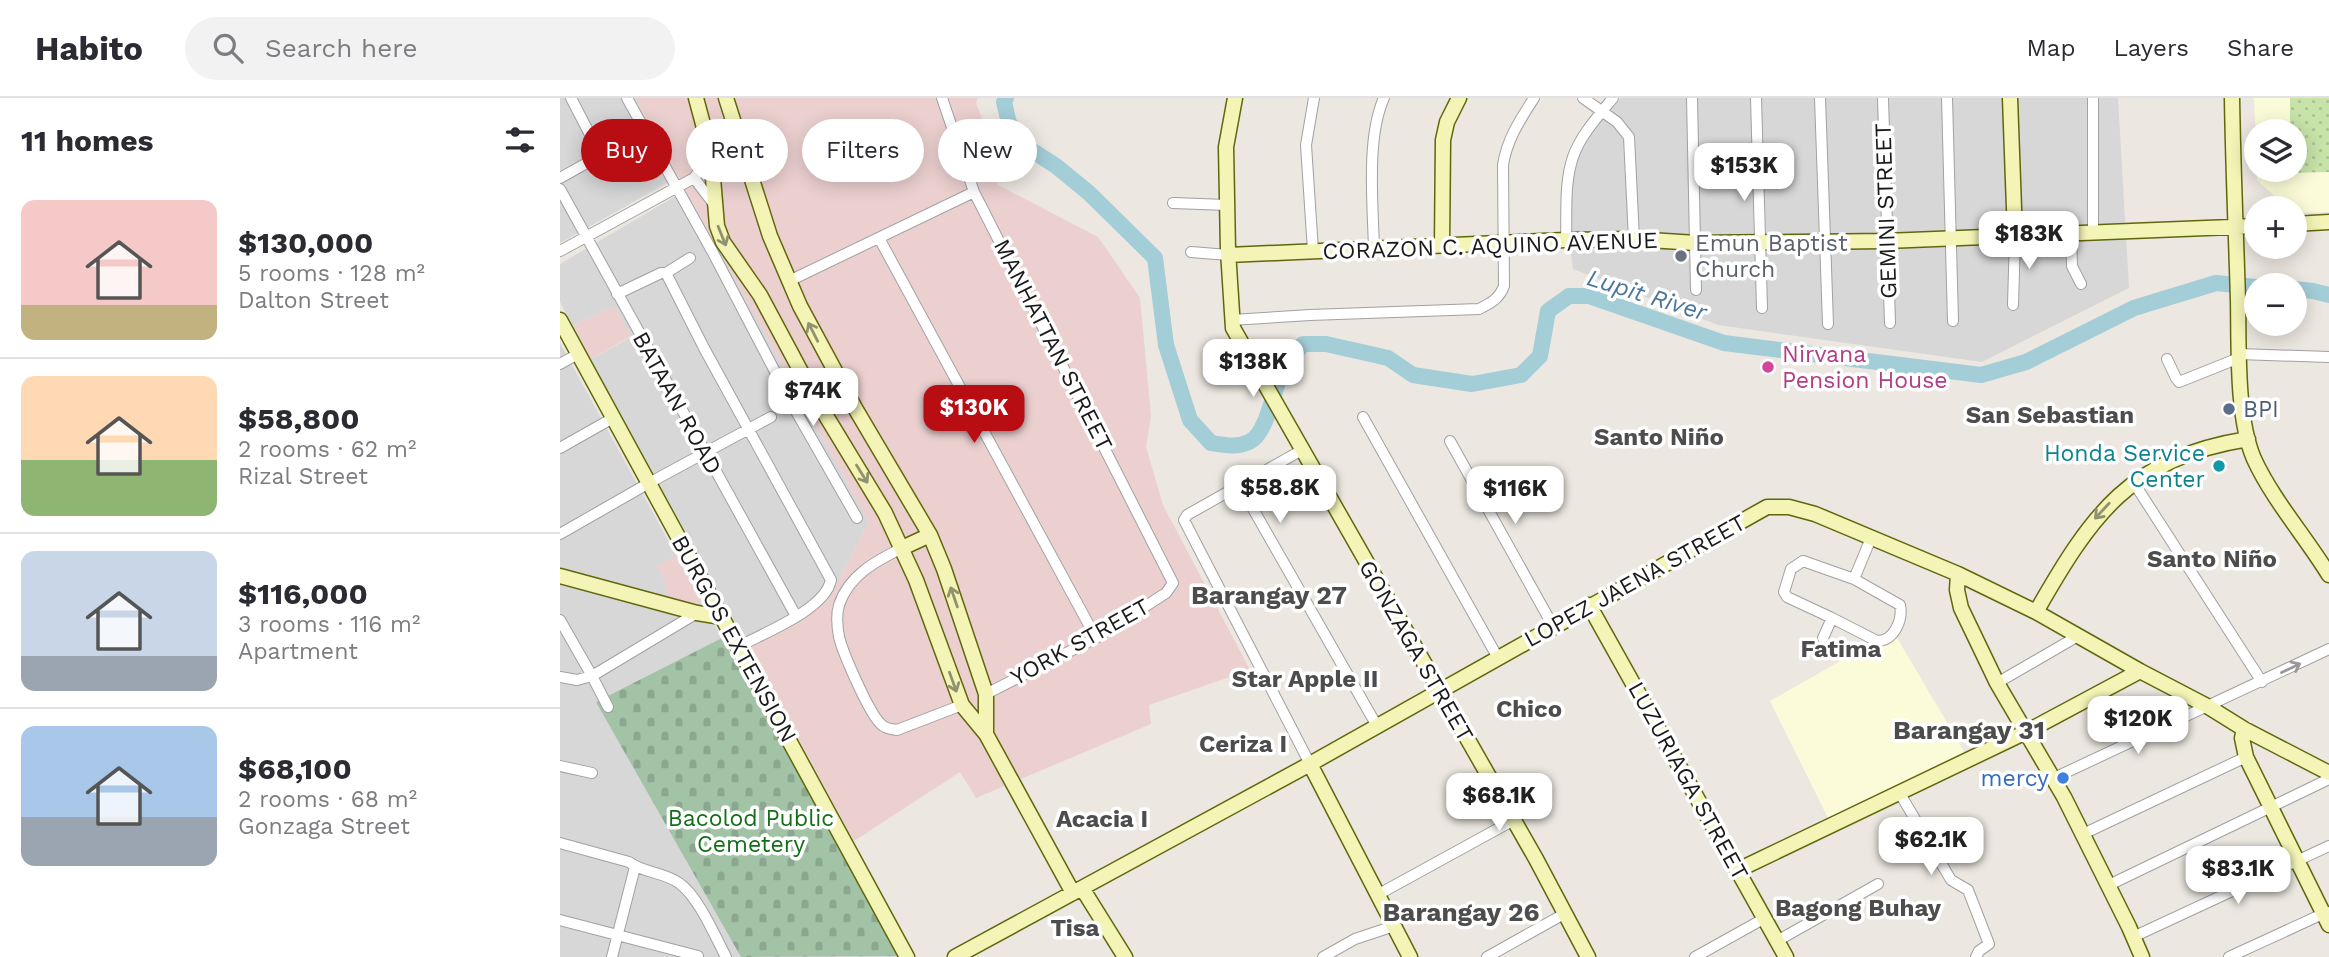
<!DOCTYPE html>
<html lang="en">
<head>
<meta charset="utf-8">
<style>
  :root { --surface:#fff; --page:#f2f2f3; --text:#2b2b33; --muted:#7c7c81; --line:#e1e1e2; --accent:#b80d12 }
  body { margin:0; font-family:"Work Sans",sans-serif; background:var(--page); color:var(--text); height:100vh; display:flex; flex-direction:column; font-size:26px; white-space:nowrap }
  * { box-sizing:border-box; margin:0 }
  p { font-size:23px; color:var(--muted) }
  .icon { flex:none; width:38px; height:38px; fill:none; stroke:currentColor; stroke-width:2; stroke-linecap:round; stroke-linejoin:round }
  .map { position:relative; flex:1; overflow:hidden }
  .panel { display:flex; flex-direction:column; background:var(--surface); width:560px }
  .panel>* { flex:none }
  .banner { position:absolute; left:21px; top:21px; width:665px; height:63px; display:flex; gap:14px }
  .controls { position:absolute; left:1684px; top:21px; display:grid; gap:14px }
  .controls a { display:grid; place-items:center; width:63px; height:63px; border-radius:50%; background:var(--surface); box-shadow:0 4px 18px #0003; font-size:35px }
  .price { position:absolute; translate:-50% -60px; padding:0 16px; border-radius:14px; background:#fff; color:#222; font-size:23px; line-height:46px; filter:drop-shadow(0 2px 4px #0008) }
  .price::after { content:''; position:absolute; left:50%; top:42px; width:21px; height:16px; margin-left:-10px; background:inherit; clip-path:polygon(0 0,100% 0,50% 100%) }
  .price.current { background:var(--accent); color:#fff }
  ul { padding:0; list-style:none }
  li { display:flex; align-items:center; gap:21px; height:175px; padding:0 21px }
  li+li { border-top:2px solid var(--line) }
  li span { display:grid; place-items:center; flex:none; width:196px; height:140px; border-radius:14px; color:#555 }
  li>.icon { margin-inline-start:auto }
  span .icon { width:84px; height:84px; fill:#fffc; stroke-width:1 }
  li b { font-size:30px }
  h2 { display:flex; justify-content:space-between; align-items:center; height:84px; padding:0 21px; font-size:30px }
  .chip { padding:0 24px; border-radius:32px; background:var(--surface); box-shadow:0 4px 18px #0003; font-size:24px; line-height:63px }
  .chip.current { background:var(--accent); color:#fff }
  header { display:flex; align-items:center; gap:42px; box-sizing:border-box; height:98px; padding:0 35px; background:var(--surface); border-bottom:2px solid var(--line) }
  header strong { font-size:33px }
  nav { display:flex; gap:38px; margin-inline-start:auto; font-size:24px }
  .search { width:490px; height:63px; background:var(--page); display:flex; align-items:center; gap:18px; box-sizing:border-box; padding:0 24px; border-radius:38px; color:var(--muted); font-size:26px }
  main { display:flex; flex:1; min-height:0 }
  .map>svg:first-child { display:block }
</style>
</head>
<body>
<header>
<strong>Habito</strong>
<div class="search"><svg class="icon" aria-label="search" viewBox="0 0 24 24"><circle cx="10" cy="10" r="6"/><path d="M15 15l6 6"/></svg>Search here</div>
<nav><a>Map</a><a>Layers</a><a>Share</a></nav>
</header>
<main>
<section class="panel">
<h2>11 homes<svg class="icon" aria-label="filters" viewBox="0 0 24 24"><path d="M4 7h16M4 17h16"/><circle cx="9" cy="7" r="2"/><circle cx="15" cy="17" r="2"/></svg></h2>
<ul>
<li><span style="background:linear-gradient(#f6c9c9 75%,#c2b280 0)"><svg class="icon" aria-label="home" viewBox="0 0 24 24"><path d="M3 11l9-7 9 7M6 9v11h12V9"/></svg></span><div><b>$130,000</b><p>5 rooms · 128 m²</p><p>Dalton Street</p></div></li>
<li><span style="background:linear-gradient(#ffd9b3 60%,#8fb573 0)"><svg class="icon" aria-label="home" viewBox="0 0 24 24"><path d="M3 11l9-7 9 7M6 9v11h12V9"/></svg></span><div><b>$58,800</b><p>2 rooms · 62 m²</p><p>Rizal Street</p></div></li>
<li><span style="background:linear-gradient(#c9d6e8 75%,#9aa5b1 0)"><svg class="icon" aria-label="home" viewBox="0 0 24 24"><path d="M3 11l9-7 9 7M6 9v11h12V9"/></svg></span><div><b>$116,000</b><p>3 rooms · 116 m²</p><p>Apartment</p></div></li>
<li><span style="background:linear-gradient(#a9c7e8 65%,#9aa5b1 0)"><svg class="icon" aria-label="home" viewBox="0 0 24 24"><path d="M3 11l9-7 9 7M6 9v11h12V9"/></svg></span><div><b>$68,100</b><p>2 rooms · 68 m²</p><p>Gonzaga Street</p></div></li>
</ul>
</section>
<div class="map">
<svg width="1769" height="859" viewBox="0 0 1769 859">
  <defs>
    <pattern id="grass-dots" width="8" height="8" patternUnits="userSpaceOnUse" patternTransform="scale(1.75)"><rect width="8" height="8" fill="#c7e3a8"/><path d="M2 2h.1M6 6h.1" fill="none" stroke="#aac290" stroke-width="1.8" stroke-linecap="round"/></pattern>
    <pattern id="cemetery-stones" width="16" height="16" patternUnits="userSpaceOnUse" patternTransform="scale(1.75)"><rect width="16" height="16" fill="#a3c3a7"/><path d="M2 7V4a2 2 0 0 1 4 0v3zM10 15v-3a2 2 0 0 1 4 0v3z" fill="#8ca78f"/></pattern>
  </defs>
  <rect width="100%" height="100%" fill="#ece7e0"/>
  <path fill="#d8d7d7" d="M 0,0 L 75,0 L 118,79 L 0,145 Z
    M 1061,0 L 1558,0 L 1569,190 L 1422,264 L 1158,227 L 1013,171 L 1009,142 L 1012,71 L 1025,40 Z
    M 126,92 L 309,424 L 269,501 L 187,546 L 31,261 L 71,239 L 55,209 L 13,227 L 0,204 L 0,166 Z
    M 0,245 L 116,457 L 337,859 L 0,859 Z"/>
  <path fill="#ecd0d0" d="M 75,0 L 418,0 L 416,5 L 423,23 L 415,31 L 438,87 L 538,139 L 580,200 L 591,318 L 586,349 L 603,407 L 690,572 L 589,607 L 591,626 L 416,700 L 400,674 L 294,743 L 187,546 L 269,501 L 309,424 Z
    M 55,209 L 71,238 L 31,261 L 13,227 Z
    M 116,457 L 142,503 L 135,510 L 108,502 L 106,489 L 100,473 L 96,469 Z"/>
  <path fill="#fcfbd9" d="M 1694,0 L 1769,0 L 1769,114 L 1734,115 L 1734,110 L 1727,110 L 1697,82 L 1697,72 L 1734,72 L 1734,33 L 1696,33 L 1696,46 Z
    M 1333,533 L 1406,657 L 1270,724 L 1210,603 Z"/>
  <path fill="url(#grass-dots)" d="M 1730,0 L 1769,0 L 1769,74 L 1730,75 L 1730,72 L 1734,72 L 1734,33 L 1730,33 Z"/>
  <path fill="url(#cemetery-stones)" d="M 162,540 L 344,858 L 181,859 L 36,604 Z"/>
  <g fill="none" stroke-linecap="round" stroke-linejoin="round">
    <path stroke="#a3cdd7" stroke-width="16" d="M 446,0 L 444,4 L 449,25 L 465,48 L 496,68 L 529,95 L 595,160 L 606,247 L 630,322 L 651,345 C 664,347 676,350 689,344 C 706,337 712,298 719,282 C 726,268 733,257 743,246 L 766,246 L 828,260 L 853,277 L 912,286 L 961,277 L 980,258 L 988,213 L 1009,198 L 1029,198 L 1164,245 L 1421,277 L 1466,264 L 1574,210 L 1656,185 L 1696,189
      M 1734,191 L 1753,193 L 1769,197"/>
    <defs>
      <path id="street" d="M 67,0 L 152,153 L 233,308 L 297,420
        M 382,0 L 414,94 L 613,485 L 606,495 L 536,540 L 426,596
        M 1023,0 L 1057,24 L 1069,39 L 1074,141
        M 1132,0 L 1136,192
        M 1196,0 L 1202,210
        M 1260,0 L 1268,226
        M 1323,0 L 1330,225
        M 1387,0 L 1393,223
        M 0,80 L 34,61 L 39,54 L 11,0
        M 134,80 L 153,105
        M 0,91 L 236,518
        M 613,105 L 667,107
        M 1511,135 L 1512,168 L 1521,186
        M 1533,136 L 1533,0
        M 319,140 L 536,540
        M 1006,142 C 1007,115 1004,85 1013,59 C 1020,38 1039,17 1053,0
        M 814,151 C 813,108 806,39 824,0
        M 0,153 L 134,80 L 151,57
        M 753,153 L 746,47 L 754,0
        M 631,154 L 668,157
        M 106,175 L 130,160
        M 229,183 L 414,94
        M 57,196 L 101,175 L 106,175 L 144,250 L 271,482 C 265,512 203,535 178,549
        M 1453,207 L 1455,138
        M 671,222 L 750,217 L 919,211 C 931,205 939,201 944,188 L 943,67 C 947,41 960,22 974,0
        M 1679,256 L 1769,259
        M 1607,261 L 1616,280 L 1619,284 L 1679,260
        M 0,266 L 18,256
        M 803,319 L 938,560
        M 890,343 L 993,528
        M 0,350 L 53,320
        M 742,352 L 627,417 L 624,422 L 750,666
        M 1574,385 L 1702,584
        M 680,388 L 817,628
        M 0,436 L 89,385 L 211,319
        M 342,450 C 316,463 289,477 279,507 C 276,517 277,528 279,539 C 283,555 310,618 322,627 C 326,631 331,631 337,632 L 402,607
        M 1272,520 L 1227,499 L 1224,494 L 1231,471 L 1243,463 L 1294,481
        M 0,522 L 32,578 L 137,515
        M 1263,540 L 1272,520 L 1317,543 C 1334,543 1343,522 1340,507 L 1294,481 L 1311,440
        M 0,579 L 17,582 L 32,578 L 48,609
        M 1437,585 L 1518,538
        M 0,668 L 32,675
        M 1494,680 L 1769,551
        M 1339,694 L 1391,782 L 1408,792 L 1429,846 L 1419,853 L 1416,859
        M 1523,736 L 1686,659
        M 0,745 L 69,764 C 83,775 104,774 119,785 C 138,798 155,838 166,859
        M 1549,787 L 1769,681
        M 819,796 L 952,723
        M 0,822 L 138,858
        M 1573,839 L 1769,748
        M 1217,843 L 1318,786
        M 52,859 L 75,769
        M 763,859 L 795,841 L 834,828
        M 927,859 L 1004,816
        M 1135,859 L 1205,820
        M 1669,859 L 1767,814"/>
      <path id="secondary" d="M 136,0 L 151,56 L 157,128 L 163,144 L 200,197 L 254,298 L 325,415 L 356,482 L 402,607 L 426,636 L 513,795
        M 166,0 L 210,138 L 240,208 L 295,310 L 370,437 L 384,471 L 426,596 L 426,636
        M 675,0 L 666,49 L 668,153 L 673,230 L 976,761 L 1028,859
        M 1450,0 L 1455,138
        M 1672,0 C 1673,67 1676,135 1678,202 C 1679,248 1676,319 1694,361 C 1713,402 1745,438 1769,477
        M 1734,126 L 1769,124
        M 882,147 L 883,42 L 887,24 L 899,0
        M 668,157 L 1006,142 L 1074,141 L 1136,145 L 1326,143 L 1696,128
        M 0,222 L 347,859
        M 342,450 L 370,437
        M 1398,476 L 1397,492 L 1401,510 L 1437,585 L 1504,699 L 1569,829 L 1582,859
        M 0,478 L 137,515 L 162,519
        M 1029,507 L 1226,859
        M 1476,514 C 1532,416 1570,360 1688,341
        M 1684,631 L 1682,640 L 1686,659 L 1769,827
        M 750,666 L 850,859
        M 1178,772 L 1466,634 L 1580,573
        M 522,790 L 565,859
        M 395,859 L 750,666 L 1207,409 L 1229,409 L 1255,416 L 1398,476 L 1476,514 L 1580,573 L 1647,608 L 1684,631 L 1769,675"/>
    </defs>
    <use href="#street" stroke="#a1a1a1" stroke-width="12"/>
    <use href="#secondary" stroke="#60670b" stroke-width="17"/>
    <use href="#street" stroke="#fff" stroke-width="10"/>
    <use href="#secondary" stroke="#f3f4b6" stroke-width="14"/>
  </g>
  <defs><path id="oneway-shaft" d="M-6 0H5M1.5-3L5.5 0L1.5 3" fill="none" stroke-width="1.6" stroke-linecap="round" stroke-linejoin="round" transform="scale(1.75)"/></defs>
  <g stroke="#919270">
    <use href="#oneway-shaft" transform="translate(162 138) rotate(68)"/>
    <use href="#oneway-shaft" transform="translate(253 234) rotate(-117)"/>
    <use href="#oneway-shaft" transform="translate(302 376) rotate(58)"/>
    <use href="#oneway-shaft" transform="translate(1542 413) rotate(133)"/>
    <use href="#oneway-shaft" transform="translate(394 499) rotate(-109)"/>
    <use href="#oneway-shaft" transform="translate(393 584) rotate(70)"/>
  </g>
  <use stroke="#989898" href="#oneway-shaft" transform="translate(1731 570) rotate(-26)"/>
  <circle fill="#6b7280" stroke="#fff" stroke-width="2.5" cx="1121" cy="158" r="7"/>
  <circle fill="#d1479c" stroke="#fff" stroke-width="2.5" cx="1208" cy="269" r="7"/>
  <circle fill="#5c6f8a" stroke="#fff" stroke-width="2.5" cx="1669" cy="311" r="7"/>
  <circle fill="#0f9aa8" stroke="#fff" stroke-width="2.5" cx="1659" cy="368" r="7"/>
  <circle fill="#3f7fe0" stroke="#fff" stroke-width="2.5" cx="1503" cy="680" r="7"/>
  <g text-anchor="middle" dominant-baseline="central" stroke-width="7" stroke-linejoin="round" paint-order="stroke">
    <g font-size="23" fill="#1a1a1a" stroke="#fff">
      <text transform="translate(1326 113) rotate(-92)">GEMINI STREET</text>
      <text transform="translate(930 148) rotate(-2)">CORAZON C. AQUINO AVENUE</text>
      <text transform="translate(493 247) rotate(63)">MANHATTAN STREET</text>
      <text transform="translate(117 305) rotate(61)">BATAAN ROAD</text>
      <text transform="translate(1075 483) rotate(-29)">LOPEZ JAENA STREET</text>
      <text transform="translate(174 541) rotate(61)">BURGOS EXTENSION</text>
      <text transform="translate(520 544) rotate(-29)">YORK STREET</text>
      <text transform="translate(856 553) rotate(60)">GONZAGA STREET</text>
      <text transform="translate(1128 683) rotate(61)">LUZURIAGA STREET</text>
    </g>
    <g font-size="23" fill="#5b616d" stroke="#fff" text-anchor="start">
      <text x="1135" y="145">Emun Baptist<tspan x="1135" dy="26">Church</tspan></text>
    </g>
    <g font-size="23" fill="#b23c85" stroke="#fff" text-anchor="start">
      <text x="1222" y="256">Nirvana<tspan x="1222" dy="26">Pension House</tspan></text>
    </g>
    <g font-size="23" fill="#4e5e75" stroke="#fff" text-anchor="start">
      <text x="1683" y="311">BPI</text>
    </g>
    <g font-size="23" fill="#0d838f" stroke="#fff" text-anchor="end">
      <text x="1645" y="355">Honda Service<tspan x="1645" dy="26">Center</tspan></text>
    </g>
    <g font-size="23" fill="#366cbe" stroke="#fff" text-anchor="end">
      <text x="1489" y="680">mercy</text>
    </g>
    <g font-size="23" fill="#126f17" stroke="#fff">
      <text x="191" y="720">Bacolod Public<tspan x="191" dy="26">Cemetery</tspan></text>
    </g>
    <g font-size="24" font-style="italic" fill="#4b769b" stroke="#fff">
      <text transform="translate(1087 197) rotate(17)">Lupit River</text>
    </g>
    <g font-size="24" font-weight="bold" fill="#4d4d4d" stroke="#fff">
      <text x="1490" y="317">San Sebastian</text>
      <text x="1099" y="339">Santo Niño</text>
      <text x="1652" y="461">Santo Niño</text>
      <text x="1281" y="551">Fatima</text>
      <text x="745" y="581">Star Apple II</text>
      <text x="969" y="611">Chico</text>
      <text x="683" y="646">Ceriza I</text>
      <text x="542" y="721">Acacia I</text>
      <text x="1298" y="810">Bagong Buhay</text>
      <text x="515" y="830">Tisa</text>
    </g>
    <g font-size="26" font-weight="bold" fill="#4d4d4d" stroke="#fff">
      <text x="709" y="497">Barangay 27</text>
      <text x="1409" y="632">Barangay 31</text>
      <text x="901" y="814">Barangay 26</text>
    </g>
  </g>
</svg>
<div class="controls">
<a><svg class="icon" aria-label="layers" viewBox="0 0 24 24"><path d="M12 4l9 5-9 5-9-5zM3 14l9 5 9-5"/></svg></a>
<a>+</a>
<a>−</a>
</div>
<b class="price" style="left:1184px;top:105px">$153K</b>
<b class="price" style="left:1469px;top:173px">$183K</b>
<b class="price" style="left:693px;top:301px">$138K</b>
<b class="price" style="left:253px;top:330px">$74K</b>
<b class="price current" style="left:414px;top:347px">$130K</b>
<b class="price" style="left:720px;top:427px">$58.8K</b>
<b class="price" style="left:955px;top:428px">$116K</b>
<b class="price" style="left:1578px;top:658px">$120K</b>
<b class="price" style="left:939px;top:735px">$68.1K</b>
<b class="price" style="left:1371px;top:779px">$62.1K</b>
<b class="price" style="left:1678px;top:808px">$83.1K</b>
<div class="banner">
<a class="chip current">Buy</a>
<a class="chip">Rent</a>
<a class="chip">Filters</a>
<a class="chip">New</a>
</div>
</div>
</main>
</body>
</html>
